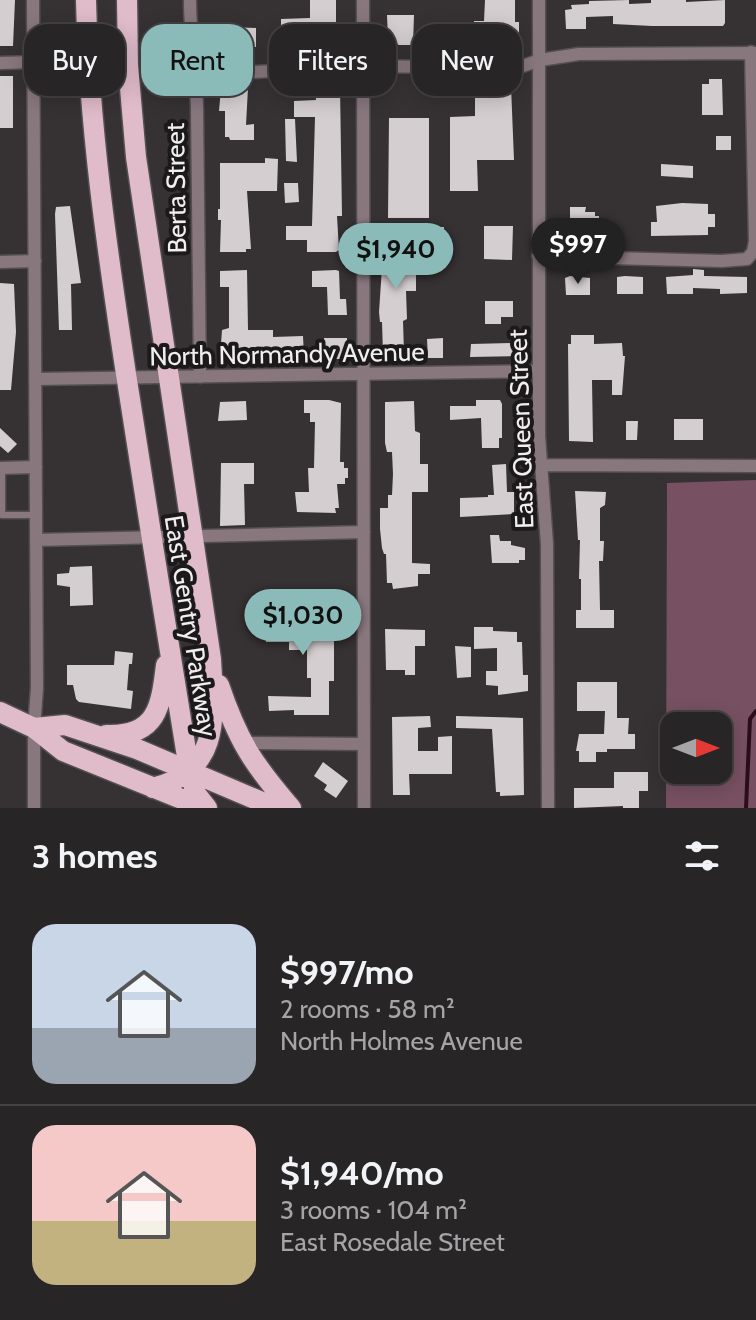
<!DOCTYPE html>
<html lang="en">
<head>
<meta charset="utf-8">
<style>
  :root { --surface:#282526; --page:#302d2e; --text:#f1f3f6; --muted:#a5a5a7; --line:#444243; --accent:#8bbbb9 }
  body { margin:0; font-family:Cabin,sans-serif; background:var(--page); color:var(--text); height:100vh; display:flex; flex-direction:column; font-size:30px; white-space:nowrap }
  * { box-sizing:border-box; margin:0 }
  p { font-size:26px; color:var(--muted) }
  .icon { flex:none; width:44px; height:44px; fill:none; stroke:currentColor; stroke-width:2; stroke-linecap:round; stroke-linejoin:round }
  .map { position:relative; height:808px; overflow:hidden }
  .panel { display:flex; flex-direction:column; background:var(--surface); flex:1 }
  .panel>* { flex:none }
  .top-card { position:absolute; left:24px; top:24px; width:708px; height:72px; display:flex; gap:16px }
  .needle { width:52px; rotate:90deg }
  .buttons { position:absolute; left:660px; top:712px; display:grid; gap:16px }
  .buttons a { display:grid; place-items:center; width:72px; height:72px; border-radius:16px; background:var(--surface); box-shadow:0 4px 20px #0003,0 0 0 2px var(--line); font-size:40px }
  .price { position:absolute; translate:-50% -68px; padding:0 18px; border-radius:28px; background:var(--accent); color:#111; font-size:26px; line-height:52px; filter:drop-shadow(0 2px 4px #0008) }
  .price::after { content:''; position:absolute; left:50%; top:48px; width:24px; height:18px; margin-left:-12px; background:inherit; clip-path:polygon(0 0,100% 0,50% 100%) }
  .price.on { background:#222; color:#fff }
  ul { padding:0; list-style:none }
  li { display:flex; align-items:center; gap:24px; height:200px; padding:0 32px }
  li+li { border-top:2px solid var(--line) }
  li span { display:grid; place-items:center; flex:none; width:224px; height:160px; border-radius:24px; color:#555 }
  li>.icon { margin-inline-start:auto }
  span .icon { width:96px; height:96px; fill:#fffc; stroke-width:1 }
  li b { font-size:34px }
  h2 { display:flex; justify-content:space-between; align-items:center; height:96px; padding:0 32px; font-size:34px }
  .chip { padding:0 28px; border-radius:24px; background:var(--surface); box-shadow:0 4px 20px #0003,0 0 0 2px var(--line); font-size:28px; line-height:72px }
  .chip.on { background:var(--accent); color:#111 }
  .map>svg:first-child { display:block }
</style>
</head>
<body>
<div class="map">
<svg width="756" height="808" viewBox="0 0 756 808">
  <rect width="100%" height="100%" fill="#363133"/>
  <path fill="#775161" fill-rule="evenodd" d="M 756,480 L 756,808 L 666,808 L 667,483 ZM 674,726 L 718,726 L 718,770 L 674,770 Z"/>
  <g fill="none" stroke-linecap="round" stroke-linejoin="round">
    <path stroke="#2c0d1c" stroke-width="4" d="M 746,808 L 750,719 L 756,711"/>
  </g>
  <path fill="#d5ced0" d="M 0,0 L 15,0 L 13,46 L 0,46 Z
    M 310,0 L 336,0 L 336,26 L 342,26 L 342,47 L 314,47 L 314,30 L 281,30 L 281,19 L 310,18 Z
    M 485,0 L 515,0 L 515,22 L 519,22 L 519,39 L 474,37 L 474,21 L 484,21 Z
    M 629,0 L 629,4 L 651,3 L 651,0 L 686,0 L 686,2 L 725,0 L 725,23 L 723,26 L 652,26 L 613,24 L 613,16 L 586,17 L 586,29 L 566,29 L 565,10 L 572,9 L 571,5 L 589,4 L 589,1 Z
    M 387,15 L 414,15 L 413,45 L 399,45 L 394,43 L 394,39 L 388,39 Z
    M 226,27 L 256,28 L 256,47 L 218,48 L 218,29 Z
    M 0,76 L 13,76 L 13,128 L 0,128 Z
    M 709,79 L 722,79 L 723,115 L 702,115 L 702,84 L 709,84 Z
    M 486,84 L 511,86 L 514,160 L 477,160 L 478,191 L 450,191 L 450,117 L 475,116 L 475,92 L 478,92 L 478,86 L 486,86 Z
    M 315,87 L 340,87 L 342,216 L 337,216 L 339,250 L 336,252 L 307,252 L 307,240 L 286,240 L 286,226 L 312,226 L 315,117 L 294,117 L 294,101 L 316,100 Z
    M 221,88 L 248,88 L 246,125 L 254,124 L 254,140 L 230,140 L 229,137 L 225,137 L 225,111 L 219,111 Z
    M 389,118 L 429,118 L 429,218 L 388,218 Z
    M 285,119 L 295,119 L 297,162 L 286,161 Z
    M 716,136 L 731,136 L 731,150 L 716,150 Z
    M 265,158 L 278,159 L 277,191 L 247,191 L 251,249 L 246,249 L 246,252 L 220,252 L 221,220 L 218,220 L 218,209 L 220,209 L 220,163 L 265,163 Z
    M 661,164 L 693,166 L 693,178 L 661,176 Z
    M 284,183 L 298,183 L 299,202 L 285,203 Z
    M 682,203 L 708,204 L 708,214 L 715,214 L 715,227 L 708,227 L 708,235 L 651,236 L 651,222 L 657,222 L 656,206 Z
    M 70,206 L 81,283 L 71,284 L 72,330 L 59,330 L 55,214 L 56,207 Z
    M 570,207 L 586,207 L 585,212 L 595,212 L 595,216 L 599,216 L 599,229 L 570,229 Z
    M 484,226 L 513,226 L 512,260 L 484,259 Z
    M 432,227 L 444,227 L 444,245 L 431,245 Z
    M 384,238 L 411,238 L 410,261 L 420,261 L 420,271 L 416,271 L 416,291 L 406,291 L 407,319 L 403,321 L 404,353 L 383,354 L 382,322 L 380,322 L 379,312 Z
    M 693,269 L 704,270 L 704,276 L 747,277 L 747,293 L 720,294 L 720,289 L 693,288 L 693,294 L 667,294 L 666,277 L 693,275 Z
    M 247,270 L 248,330 L 273,330 L 273,337 L 303,336 L 304,356 L 248,357 L 248,363 L 235,363 L 235,358 L 217,358 L 217,344 L 221,344 L 222,330 L 229,328 L 229,287 L 220,287 L 220,271 Z
    M 336,270 L 339,271 L 340,299 L 346,299 L 347,315 L 328,315 L 327,287 L 312,287 L 312,271 Z
    M 570,276 L 590,278 L 590,295 L 566,295 L 565,278 Z
    M 625,276 L 643,277 L 643,294 L 617,294 L 617,277 Z
    M 0,283 L 14,284 L 16,332 L 11,390 L 0,390 Z
    M 485,301 L 513,301 L 513,317 L 501,317 L 501,324 L 485,324 Z
    M 571,335 L 594,335 L 594,344 L 622,343 L 623,356 L 625,356 L 622,395 L 612,395 L 612,380 L 592,380 L 593,442 L 569,441 L 568,344 L 571,344 Z
    M 324,338 L 347,338 L 347,355 L 344,355 L 344,359 L 327,359 L 327,356 L 325,356 Z
    M 443,338 L 443,358 L 428,358 L 427,339 Z
    M 514,343 L 516,356 L 470,357 L 471,344 Z
    M 304,400 L 329,400 L 341,403 L 340,462 L 344,462 L 344,468 L 348,468 L 348,478 L 345,478 L 345,484 L 337,484 L 339,508 L 335,508 L 336,513 L 297,512 L 295,492 L 309,492 L 308,468 L 314,468 L 315,422 L 310,422 L 310,413 L 304,413 Z
    M 476,400 L 500,400 L 502,404 L 502,438 L 499,438 L 499,448 L 482,448 L 481,418 L 450,420 L 450,406 L 476,406 Z
    M 246,401 L 247,420 L 218,421 L 220,402 Z
    M 414,401 L 415,431 L 420,433 L 420,464 L 428,464 L 428,492 L 412,492 L 412,563 L 430,564 L 430,574 L 418,574 L 418,586 L 393,589 L 392,583 L 387,583 L 386,554 L 384,554 L 382,548 L 380,529 L 380,508 L 388,508 L 388,495 L 392,495 L 393,474 L 392,452 L 387,452 L 385,443 L 385,402 Z
    M 674,419 L 703,419 L 703,440 L 674,440 Z
    M 626,421 L 638,421 L 637,440 L 626,440 Z
    M 0,428 L 17,444 L 8,453 L 0,446 Z
    M 221,463 L 254,463 L 254,484 L 244,484 L 245,525 L 220,526 Z
    M 506,464 L 507,492 L 514,492 L 514,514 L 460,517 L 460,498 L 488,497 L 488,495 L 494,495 L 492,465 Z
    M 575,491 L 606,492 L 605,505 L 600,508 L 600,541 L 604,541 L 603,561 L 599,561 L 600,610 L 614,610 L 614,628 L 576,628 L 576,610 L 581,610 L 581,579 L 579,579 L 580,540 L 578,540 Z
    M 490,535 L 499,535 L 500,541 L 511,541 L 511,545 L 525,548 L 525,560 L 519,560 L 519,563 L 492,563 Z
    M 92,566 L 93,605 L 70,606 L 70,587 L 57,585 L 57,574 L 69,573 L 70,567 Z
    M 291,600 L 295,624 L 339,624 L 339,636 L 334,636 L 334,681 L 329,681 L 329,715 L 294,715 L 294,710 L 269,711 L 268,696 L 311,697 L 311,678 L 307,678 L 307,650 L 289,650 L 289,642 L 266,642 L 265,626 L 261,626 L 261,604 L 281,604 L 281,602 Z
    M 474,627 L 493,627 L 493,631 L 517,632 L 517,642 L 522,642 L 523,675 L 528,675 L 528,691 L 498,695 L 498,686 L 486,685 L 486,671 L 497,671 L 497,648 L 474,649 Z
    M 385,629 L 425,630 L 425,646 L 415,646 L 415,675 L 405,675 L 405,670 L 386,670 Z
    M 455,646 L 471,647 L 471,677 L 457,678 Z
    M 115,651 L 133,653 L 132,664 L 129,664 L 127,690 L 133,691 L 131,709 L 79,702 L 76,699 L 73,685 L 67,685 L 67,665 L 114,665 Z
    M 577,682 L 617,682 L 617,718 L 629,718 L 628,734 L 635,734 L 635,749 L 607,749 L 607,752 L 596,752 L 596,762 L 579,762 L 579,751 L 576,751 L 579,734 L 604,734 L 605,711 L 577,711 Z
    M 430,716 L 431,727 L 418,728 L 418,751 L 438,751 L 438,737 L 452,736 L 452,774 L 409,774 L 410,795 L 393,795 L 392,717 Z
    M 456,716 L 523,718 L 524,795 L 500,796 L 500,792 L 496,792 L 492,729 L 456,728 Z
    M 323,762 L 348,781 L 336,798 L 324,790 L 327,785 L 314,776 Z
    M 614,772 L 648,772 L 648,791 L 639,791 L 639,808 L 623,808 L 623,806 L 574,808 L 574,788 L 614,788 Z"/>
  <g fill="none" stroke-linecap="round" stroke-linejoin="round">
    <defs>
      <path id="service" d="M 2,468 L 2,515 L 35,515"/>
      <path id="minor" d="M 33,0 L 37,688 L 34,728 L 34,808
        M 190,0 C 190,36 196,72 197,108 L 200,377
        M 363,0 L 364,808
        M 539,0 L 539,436 L 547,544 L 548,808
        M 0,63 L 34,62
        M 196,75 L 364,66 L 517,68 L 540,60 L 579,54 L 756,53
        M 538,256 L 722,261 L 747,259 L 753,252 L 755,241 L 751,52
        M 0,262 L 35,261
        M 36,379 L 539,371
        M 541,465 L 756,466
        M 0,468 L 36,467
        M 36,540 L 364,532
        M 242,743 L 364,744"/>
      <path id="primary" d="M 86,0 C 89,126 107,249 126,374 C 146,506 168,637 189,769 L 196,794 L 207,808
        M 127,0 L 128,65 L 136,157 L 211,659 C 214,715 222,770 153,788
        M 219,685 C 238,741 253,764 291,808
        M 0,712 L 34,728 L 63,751 L 204,808
        M 34,728 L 65,725 L 137,749 L 276,808
        M 106,735 C 157,737 161,707 166,665"/>
    </defs>
    <use href="#service" stroke="#544f51" stroke-width="9"/>
    <use href="#minor" stroke="#544f51" stroke-width="15"/>
    <use href="#primary" stroke="#544f51" stroke-width="23"/>
    <use href="#service" stroke="#89777e" stroke-width="6"/>
    <use href="#minor" stroke="#89777e" stroke-width="12"/>
    <use href="#primary" stroke="#e0bbca" stroke-width="20"/>
  </g>
  <g text-anchor="middle" dominant-baseline="central" stroke-width="8" stroke-linejoin="round" paint-order="stroke">
    <g font-size="26" fill="#f1eeef" stroke="#1c191a">
      <text transform="translate(176 188) rotate(-91)">Berta Street</text>
      <text transform="translate(287 354) rotate(-1)">North Normandy Avenue</text>
      <text transform="translate(521 429) rotate(-92)">East Queen Street</text>
      <text transform="translate(191 626) rotate(81)">East Gentry Parkway</text>
    </g>
  </g>
</svg>
<div class="buttons">
<a><svg class="needle" viewBox="-14 -14 28 28"><path d="M0-13l5 13h-10z" fill="#e53935"/><path d="M0 13l5-13h-10z" fill="#a5a5a7"/></svg></a>
</div>
<b class="price on" style="left:578px;top:286px">$997</b>
<b class="price" style="left:396px;top:291px">$1,940</b>
<b class="price" style="left:303px;top:657px">$1,030</b>
<div class="top-card">
<a class="chip">Buy</a>
<a class="chip on">Rent</a>
<a class="chip">Filters</a>
<a class="chip">New</a>
</div>
</div>
<section class="panel">
<h2>3 homes<svg class="icon" aria-label="filters" viewBox="0 0 24 24"><path d="M4 7h16M4 17h16"/><circle cx="9" cy="7" r="2"/><circle cx="15" cy="17" r="2"/></svg></h2>
<ul>
<li><span style="background:linear-gradient(#c9d6e8 65%,#9aa5b1 0)"><svg class="icon" aria-label="home" viewBox="0 0 24 24"><path d="M3 11l9-7 9 7M6 9v11h12V9"/></svg></span><div><b>$997/mo</b><p>2 rooms · 58 m²</p><p>North Holmes Avenue</p></div></li>
<li><span style="background:linear-gradient(#f6c9c9 60%,#c2b280 0)"><svg class="icon" aria-label="home" viewBox="0 0 24 24"><path d="M3 11l9-7 9 7M6 9v11h12V9"/></svg></span><div><b>$1,940/mo</b><p>3 rooms · 104 m²</p><p>East Rosedale Street</p></div></li>
</ul>
</section>
</body>
</html>
